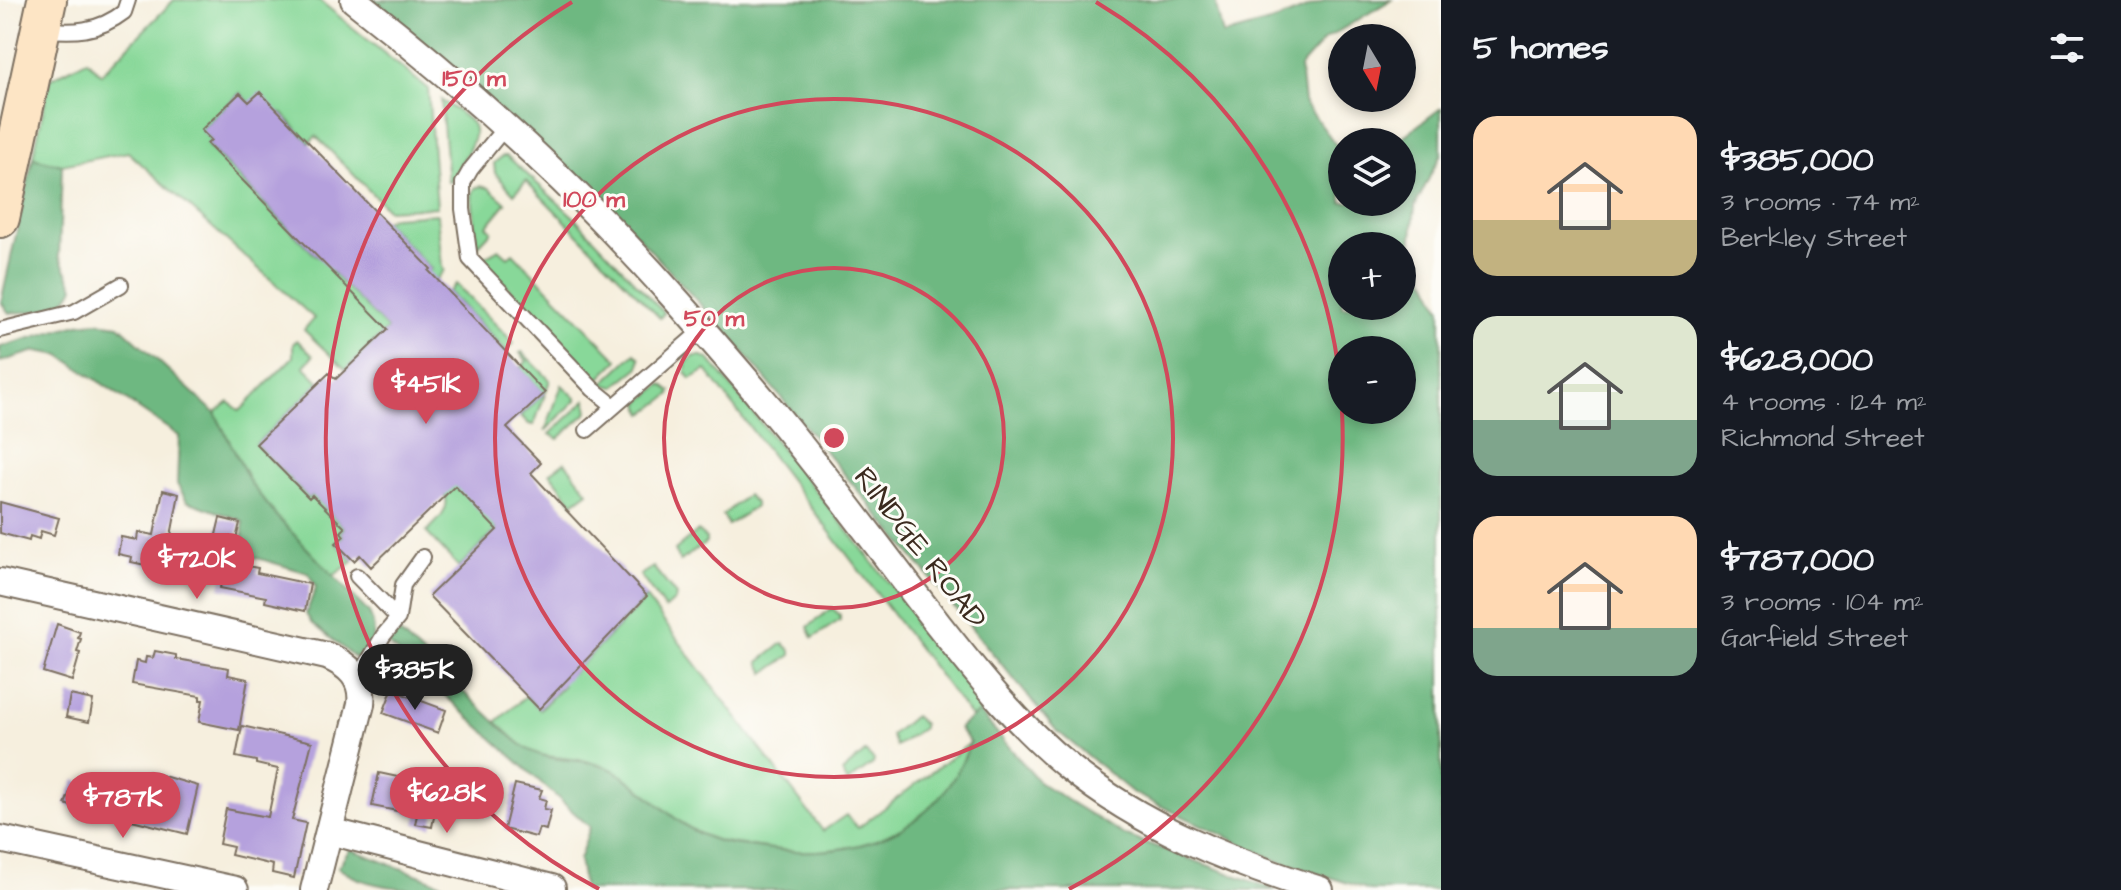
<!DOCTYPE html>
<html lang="en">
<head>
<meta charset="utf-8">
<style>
  :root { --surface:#171b24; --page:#20242c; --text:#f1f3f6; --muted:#9ea1a6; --accent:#d1495b }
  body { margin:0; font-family:"Architects Daughter",sans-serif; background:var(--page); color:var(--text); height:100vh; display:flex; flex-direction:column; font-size:30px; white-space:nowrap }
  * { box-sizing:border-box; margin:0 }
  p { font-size:26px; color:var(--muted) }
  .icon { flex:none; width:44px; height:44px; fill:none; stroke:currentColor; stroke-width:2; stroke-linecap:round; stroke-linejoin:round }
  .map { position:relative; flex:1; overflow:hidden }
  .sheet { display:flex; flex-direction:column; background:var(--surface); width:680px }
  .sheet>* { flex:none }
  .needle { width:52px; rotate:170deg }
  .fabs { position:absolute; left:1328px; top:24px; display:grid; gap:16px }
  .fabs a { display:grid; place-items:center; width:88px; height:88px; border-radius:50%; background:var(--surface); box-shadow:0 4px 12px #0003; font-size:40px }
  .price { position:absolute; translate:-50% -68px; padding:0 18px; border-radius:28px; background:var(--accent); color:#fff; font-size:26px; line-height:52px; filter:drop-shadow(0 2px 4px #0008) }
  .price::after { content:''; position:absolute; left:50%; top:48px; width:24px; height:18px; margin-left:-12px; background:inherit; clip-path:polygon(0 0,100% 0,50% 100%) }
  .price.current { background:#222; color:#fff }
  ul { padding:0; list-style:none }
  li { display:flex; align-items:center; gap:24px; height:200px; padding:0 32px }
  li span { display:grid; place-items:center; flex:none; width:224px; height:160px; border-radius:24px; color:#555 }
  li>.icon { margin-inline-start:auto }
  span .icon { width:96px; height:96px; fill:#fffc; stroke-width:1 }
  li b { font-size:34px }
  h2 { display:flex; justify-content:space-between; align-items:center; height:96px; padding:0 32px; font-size:34px }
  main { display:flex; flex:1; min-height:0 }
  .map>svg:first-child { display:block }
</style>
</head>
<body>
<main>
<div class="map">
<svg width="1441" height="890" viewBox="0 0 1441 890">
  <rect width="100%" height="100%" fill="#fdfcf7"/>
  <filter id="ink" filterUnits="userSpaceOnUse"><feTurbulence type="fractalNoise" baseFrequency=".0125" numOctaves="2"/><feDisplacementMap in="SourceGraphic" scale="16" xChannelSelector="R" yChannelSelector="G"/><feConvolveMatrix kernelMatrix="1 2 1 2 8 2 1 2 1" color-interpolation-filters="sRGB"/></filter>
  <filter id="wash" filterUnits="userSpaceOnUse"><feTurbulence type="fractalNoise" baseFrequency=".006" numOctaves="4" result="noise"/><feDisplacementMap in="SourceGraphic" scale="32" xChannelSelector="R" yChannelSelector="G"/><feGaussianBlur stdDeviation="1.8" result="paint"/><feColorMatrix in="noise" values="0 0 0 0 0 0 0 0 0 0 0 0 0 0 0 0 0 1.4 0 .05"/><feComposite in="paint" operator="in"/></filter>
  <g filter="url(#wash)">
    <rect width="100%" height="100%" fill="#f6efde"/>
    <path fill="#88d899" stroke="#62815c" stroke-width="2" d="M 174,0 L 319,0 L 428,89 L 437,207 L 388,210 L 316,136 L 309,143 L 283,114 L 249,102 L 240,93 L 202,129 L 211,140 L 207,145 L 316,256 L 337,267 L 332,272 L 388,329 L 346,370 L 304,330 L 314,318 L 128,152 L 62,165 L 33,158 L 50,79 L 87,60 L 101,74 Z
      M 441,100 C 450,107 466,115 472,124 C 482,139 456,167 451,182 L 448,182 Z
      M 503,156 L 507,156 L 575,218 L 664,313 L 660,318 L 526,181 L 514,194 L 495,173 L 494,163 Z
      M 481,186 L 489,188 L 506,203 L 487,226 L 492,231 L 477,247 L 472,195 L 475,188 Z
      M 437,214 L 442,267 L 444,270 L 425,294 L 415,284 L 431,269 L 384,221 L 393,217 Z
      M 499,249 L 508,257 L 513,253 L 618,360 L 598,380 L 481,259 Z
      M 456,284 L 514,343 L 506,351 L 449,292 Z
      M 297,340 L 313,356 L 304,366 L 320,382 L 256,444 L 309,498 L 313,495 L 345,528 L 341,532 L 344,536 L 336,543 L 354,561 L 333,576 L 278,518 L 251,484 L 215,413 L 229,402 L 240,411 L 293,357 L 293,344 Z
      M 522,352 L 550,380 L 534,425 L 529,424 L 521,416 L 544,393 L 520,368 L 527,361 L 520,353 Z
      M 635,353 L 640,358 L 639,367 L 614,387 L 602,384 Z
      M 695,356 L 702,356 L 710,360 L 853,537 L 986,707 L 972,718 L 706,370 L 691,379 L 686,372 L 686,363 Z
      M 662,384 L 671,391 L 670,395 L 644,414 L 639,403 Z
      M 562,385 L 577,399 L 545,431 Z
      M 586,400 L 588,412 L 558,439 L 550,434 Z
      M 438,451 L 497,530 L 459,567 L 426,532 C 435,523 449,513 446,498 L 420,469 Z
      M 565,462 L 588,492 L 573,503 L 550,473 Z
      M 747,495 L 755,503 L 755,507 L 728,525 L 723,515 Z
      M 698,531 L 706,539 L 706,543 L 680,561 L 675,550 Z
      M 653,567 L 676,595 L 675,600 L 665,609 L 640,575 Z
      M 646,598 L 823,831 L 846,815 L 858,828 L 970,743 C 937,838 850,862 758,847 C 744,845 729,844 716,840 C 676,828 651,793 615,775 C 605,770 593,761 582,760 C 565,757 545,759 529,750 C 517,743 507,731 496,722 L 526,696 L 540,709 L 563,686 L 557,679 L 572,674 Z
      M 832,608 L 840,615 L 840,620 L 813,638 L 808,627 Z
      M 783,643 L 791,651 L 791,655 L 765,673 L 759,662 Z
      M 914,716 L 923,724 L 923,728 L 896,746 L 891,735 Z
      M 865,752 L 874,760 L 873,764 L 847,782 L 842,772 Z"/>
    <path fill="#6eb881" stroke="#547150" stroke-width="2" fill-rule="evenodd" d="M 372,0 L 1217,0 L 1216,6 L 1223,35 L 1277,20 L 1326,0 L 1391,0 L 1324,40 L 1300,67 L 1304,102 L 1342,153 L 1342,202 L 1402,202 L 1402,142 L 1396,142 L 1441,108 L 1441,154 L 1415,206 L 1411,248 L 1441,309 L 1441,890 L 1370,890 L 1278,861 L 1133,793 L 1056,730 L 740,348 L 611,207 ZM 1342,246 L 1402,246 L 1402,306 L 1342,306 ZM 1342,350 L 1402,350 L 1402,410 L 1342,410 Z
      M 33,158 L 62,165 L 59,256 L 74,287 C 64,312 32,312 9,313 L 1,302 Z
      M 97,322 L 119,325 L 215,413 L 251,484 L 278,518 L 369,613 C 378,631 374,643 361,658 L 355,658 L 311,622 L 306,614 L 316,587 L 308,573 L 250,556 L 243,547 L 243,521 L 187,501 L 177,484 L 179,436 L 60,355 L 36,351 L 0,362 L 0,347 L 78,324 Z
      M 398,632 C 426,658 455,684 483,710 C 497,723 512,740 529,750 C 554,764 585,756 611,769 C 649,789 673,827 715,840 C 728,845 744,845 757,847 C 849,862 937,838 970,743 L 959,728 L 979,712 L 1040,783 L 1124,835 L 1276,890 L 584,890 L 579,860 L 590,827 L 387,643 Z
      M 350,849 L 458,890 C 420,890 364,890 338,867 Z"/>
    <g id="blocks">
      <path fill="#b5a1dd" d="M 260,92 L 431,269 L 429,271 L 545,393 L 507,428 L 541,463 L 531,473 L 647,596 L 539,709 L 429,596 L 497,530 L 455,486 L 371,567 L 360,555 L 354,561 L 336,543 L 344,536 L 341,532 L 345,528 L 312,495 L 309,498 L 256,444 L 329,373 L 336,379 L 388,329 L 207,144 L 211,140 L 201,130 L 240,93 L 249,102 Z
        M 163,490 L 179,494 L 166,562 L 162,561 L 160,568 L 131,562 L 132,557 L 118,554 L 121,537 L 137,540 L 138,532 L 154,535 Z
        M 0,502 L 59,518 L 54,535 L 41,531 L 39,539 L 30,536 L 29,541 L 0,533 Z
        M 220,518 L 240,523 L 235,543 L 215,539 Z
        M 225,562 L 258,568 L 257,573 L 310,584 L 305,611 L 265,602 L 266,597 L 220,588 Z
        M 57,624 L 80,632 L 78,638 L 81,639 L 77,652 L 80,653 L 72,681 L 43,672 Z
        M 155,651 L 176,655 L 176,659 L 229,668 L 228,675 L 248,679 L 239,730 L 199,722 L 203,700 L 200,700 L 200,696 L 132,684 L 136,661 L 145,663 L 146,657 L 153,658 Z
        M 392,690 L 446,710 L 438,733 L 383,713 Z
        M 70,695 L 93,700 L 89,722 L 66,717 Z
        M 242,726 L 312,742 L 292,820 L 306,823 L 294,878 L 272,873 L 273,865 L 231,855 L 233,847 L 219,844 L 226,809 L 268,817 L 278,769 L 256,764 L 256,761 L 236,757 Z
        M 146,771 L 198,786 L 187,834 L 120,817 L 132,774 L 144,777 Z
        M 379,773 L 440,786 L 432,827 L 415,824 L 417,815 L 372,806 Z
        M 75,780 L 95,788 L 86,812 L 65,804 Z
        M 515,784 L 542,790 L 539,798 L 546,800 L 544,809 L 551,810 L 546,830 L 539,828 L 536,837 L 504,829 Z"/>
    </g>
  </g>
  <g filter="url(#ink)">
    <use href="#blocks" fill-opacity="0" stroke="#7c6f61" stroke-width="2"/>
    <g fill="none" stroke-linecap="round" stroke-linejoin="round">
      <defs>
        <path id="lane" d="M 42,29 C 73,33 98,32 124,12 L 128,0
          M 505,127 L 471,169 L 463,183 L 463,209 L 470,259 L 593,389 L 614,406
          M 0,330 L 74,312 L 121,285
          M 587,430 L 702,330
          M 357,576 L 398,618
          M 358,679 L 383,636 L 398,618 L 403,585 L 423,557"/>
        <path id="street" d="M 354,0 C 426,56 496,116 562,180 C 635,251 703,329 769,407 C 826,475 879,548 934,619 C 975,671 1016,724 1069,767 C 1141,826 1232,862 1320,890
          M 0,582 L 327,656 C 349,665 364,679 361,704 L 314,890
          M 329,831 L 552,888
          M 0,839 L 235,890"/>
        <path id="secondary" d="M 0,218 L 47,0"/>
      </defs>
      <use href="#lane" stroke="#7c6f61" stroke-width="18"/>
      <use href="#street" stroke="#7c6f61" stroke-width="30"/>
      <use href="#secondary" stroke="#7c6f61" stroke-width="42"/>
      <use href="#lane" stroke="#fff" stroke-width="14"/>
      <use href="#street" stroke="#fff" stroke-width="26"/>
      <use href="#secondary" stroke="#fde5c5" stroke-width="38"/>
    </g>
  </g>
  <g fill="none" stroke="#d1495b" stroke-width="4">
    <circle cx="834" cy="438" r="170"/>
    <circle cx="834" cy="438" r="339"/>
    <path d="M599 889A509 509 0 0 1 572 2M1096 2A509 509 0 0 1 1342 402M1342 411A509 509 0 0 1 1069 889"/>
  </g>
  <g text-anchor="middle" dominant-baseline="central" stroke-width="6" stroke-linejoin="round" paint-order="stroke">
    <g font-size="30" fill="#3b2a1e" stroke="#fdfcf7">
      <text transform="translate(920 548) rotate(52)">RINDGE ROAD</text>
    </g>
  </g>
  <circle cx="834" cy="438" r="12" fill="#d1495b" stroke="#fdfcf7" stroke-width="4"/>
  <g font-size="24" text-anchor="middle" font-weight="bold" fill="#d1495b" stroke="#fdfcf7" stroke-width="6" stroke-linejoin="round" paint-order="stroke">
    <text x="474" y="86">150 m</text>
    <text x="594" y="207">100 m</text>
    <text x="714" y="326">50 m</text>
  </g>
</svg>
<div class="fabs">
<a><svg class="needle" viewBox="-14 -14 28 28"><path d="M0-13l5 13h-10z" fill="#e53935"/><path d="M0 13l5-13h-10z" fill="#9ea1a6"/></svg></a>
<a><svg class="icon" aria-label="layers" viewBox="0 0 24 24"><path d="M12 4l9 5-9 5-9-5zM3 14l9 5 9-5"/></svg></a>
<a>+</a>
<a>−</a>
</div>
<b class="price" style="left:426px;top:426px">$451K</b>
<b class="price" style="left:197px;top:601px">$720K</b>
<b class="price current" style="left:415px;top:712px">$385K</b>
<b class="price" style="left:447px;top:835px">$628K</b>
<b class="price" style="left:123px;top:840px">$787K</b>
</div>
<section class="sheet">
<h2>5 homes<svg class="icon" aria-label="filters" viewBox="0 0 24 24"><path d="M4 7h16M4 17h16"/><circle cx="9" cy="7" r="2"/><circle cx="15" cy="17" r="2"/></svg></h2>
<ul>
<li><span style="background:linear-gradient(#ffd9b3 65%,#c2b280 0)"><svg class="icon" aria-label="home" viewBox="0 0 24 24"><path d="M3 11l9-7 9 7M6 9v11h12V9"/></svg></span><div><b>$385,000</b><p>3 rooms · 74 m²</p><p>Berkley Street</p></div></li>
<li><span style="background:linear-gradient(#dfe7d0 65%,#7fa58c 0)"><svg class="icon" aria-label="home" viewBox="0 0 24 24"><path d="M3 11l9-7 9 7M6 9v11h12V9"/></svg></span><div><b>$628,000</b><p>4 rooms · 124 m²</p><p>Richmond Street</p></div></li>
<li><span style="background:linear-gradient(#ffd9b3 70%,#7fa58c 0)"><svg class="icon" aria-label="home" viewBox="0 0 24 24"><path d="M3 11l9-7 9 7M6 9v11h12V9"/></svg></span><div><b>$787,000</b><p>3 rooms · 104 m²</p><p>Garfield Street</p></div></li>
</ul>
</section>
</main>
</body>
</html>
